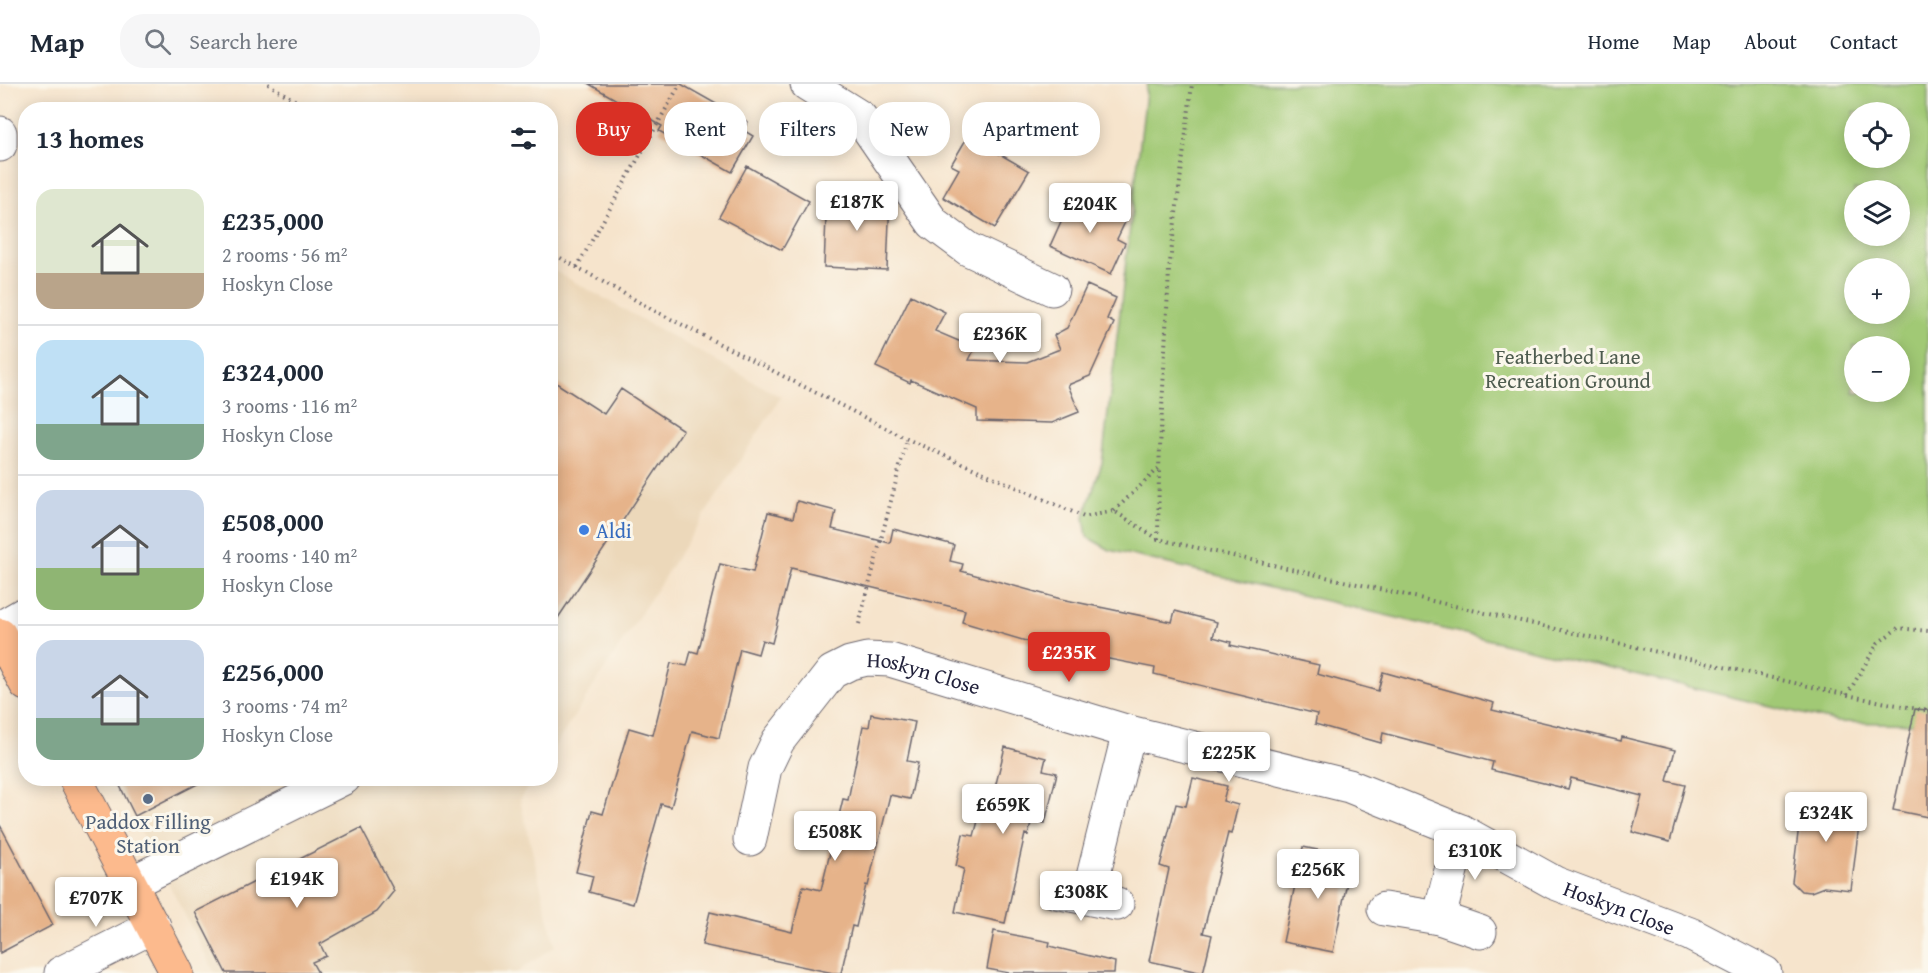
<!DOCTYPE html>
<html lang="en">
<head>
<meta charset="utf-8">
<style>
  :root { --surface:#fff; --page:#f6f6f7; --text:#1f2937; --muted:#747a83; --line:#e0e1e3; --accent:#d93025 }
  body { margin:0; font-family:"Gentium Book Plus",serif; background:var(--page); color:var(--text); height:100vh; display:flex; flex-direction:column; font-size:22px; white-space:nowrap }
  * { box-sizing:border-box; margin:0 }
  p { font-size:20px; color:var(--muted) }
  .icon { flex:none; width:33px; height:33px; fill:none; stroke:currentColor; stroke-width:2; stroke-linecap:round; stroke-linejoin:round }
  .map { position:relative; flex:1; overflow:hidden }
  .drawer { position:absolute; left:18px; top:18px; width:540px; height:684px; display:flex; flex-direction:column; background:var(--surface); border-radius:24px; box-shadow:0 3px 15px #0003 }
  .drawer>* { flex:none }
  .top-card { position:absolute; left:576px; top:18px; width:570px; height:54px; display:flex; gap:12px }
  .buttons { position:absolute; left:1844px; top:18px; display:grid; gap:12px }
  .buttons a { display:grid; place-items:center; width:66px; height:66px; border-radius:50%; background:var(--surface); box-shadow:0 3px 15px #0003; font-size:30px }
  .price { position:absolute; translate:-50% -51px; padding:0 14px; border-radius:6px; background:#fff; color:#222; font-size:20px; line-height:39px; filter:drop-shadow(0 2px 3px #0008) }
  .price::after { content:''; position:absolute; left:50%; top:36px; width:18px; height:14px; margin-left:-9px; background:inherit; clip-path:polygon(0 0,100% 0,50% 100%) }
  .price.on { background:var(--accent); color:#fff }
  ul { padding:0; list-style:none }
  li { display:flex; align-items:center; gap:18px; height:150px; padding:0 18px }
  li+li { border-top:2px solid var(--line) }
  li span { display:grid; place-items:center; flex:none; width:168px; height:120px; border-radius:18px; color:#555 }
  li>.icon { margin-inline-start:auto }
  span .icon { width:72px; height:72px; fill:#fffc; stroke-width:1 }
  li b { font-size:26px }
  h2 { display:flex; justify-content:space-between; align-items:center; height:72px; padding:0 18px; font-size:26px }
  .tag { padding:0 21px; border-radius:24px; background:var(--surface); box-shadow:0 3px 15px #0003; font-size:21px; line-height:54px }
  .tag.on { background:var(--accent); color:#fff }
  header { display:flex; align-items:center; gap:36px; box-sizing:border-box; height:84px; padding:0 30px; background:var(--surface); border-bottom:2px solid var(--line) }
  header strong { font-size:28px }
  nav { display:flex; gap:33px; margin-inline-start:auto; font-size:21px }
  .search { width:420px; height:54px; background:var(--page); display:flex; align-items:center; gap:15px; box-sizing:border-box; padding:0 21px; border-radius:24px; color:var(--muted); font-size:22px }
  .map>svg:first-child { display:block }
</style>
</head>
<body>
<header>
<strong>Map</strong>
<div class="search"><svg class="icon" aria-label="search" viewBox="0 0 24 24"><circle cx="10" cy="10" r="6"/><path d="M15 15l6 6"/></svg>Search here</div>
<nav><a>Home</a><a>Map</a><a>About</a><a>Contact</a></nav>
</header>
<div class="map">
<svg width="1928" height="889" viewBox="0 0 1928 889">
  <rect width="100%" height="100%" fill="#fbf7ec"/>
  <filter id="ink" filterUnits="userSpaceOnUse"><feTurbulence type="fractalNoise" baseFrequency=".0167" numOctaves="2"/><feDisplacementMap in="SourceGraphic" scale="12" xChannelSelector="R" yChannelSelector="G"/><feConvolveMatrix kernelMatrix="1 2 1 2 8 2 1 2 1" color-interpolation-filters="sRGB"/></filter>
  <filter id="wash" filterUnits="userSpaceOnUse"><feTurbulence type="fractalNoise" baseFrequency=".008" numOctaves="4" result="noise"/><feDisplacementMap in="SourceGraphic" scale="24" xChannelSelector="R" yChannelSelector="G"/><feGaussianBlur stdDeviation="1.35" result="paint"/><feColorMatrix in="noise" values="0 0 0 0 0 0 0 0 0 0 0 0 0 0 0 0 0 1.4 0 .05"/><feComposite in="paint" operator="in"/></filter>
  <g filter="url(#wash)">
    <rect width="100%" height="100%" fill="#f6e4cc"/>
    <path fill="#ecd8ba" d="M 551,185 L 781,313 L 551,668 Z
      M 114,695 L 533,695 L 520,716 L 555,862 L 516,889 L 215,889 Z"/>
    <path fill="#a1c974" stroke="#627658" stroke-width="1.5" fill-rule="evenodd" d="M 1147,0 L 1928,0 L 1928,640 L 1837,638 L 1110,466 L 1087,453 L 1084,433 L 1102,379 ZM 1854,28 L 1899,28 L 1899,74 L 1854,74 ZM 1854,106 L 1899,106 L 1899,152 L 1854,152 ZM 1854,184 L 1899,184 L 1899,230 L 1854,230 ZM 1854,262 L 1899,262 L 1899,308 L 1854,308 Z"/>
    <g id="blocks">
      <path fill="#e6b38a" d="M 589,0 L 681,0 L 748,38 L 743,46 L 753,52 L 732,88 L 659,47 L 662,42 Z
        M 968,52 L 1029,87 L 995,144 L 943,113 L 959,85 L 951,81 Z
        M 747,82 L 809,117 L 782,166 L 719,133 Z
        M 1066,107 L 1127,134 L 1117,155 L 1125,159 L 1111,190 L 1050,162 L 1068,122 Z
        M 827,109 L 890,112 L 887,186 L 824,183 Z
        M 1087,201 L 1116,214 L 1107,235 L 1114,239 L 1090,292 L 1068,301 L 1079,328 L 1052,339 L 977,337 L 977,325 L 911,296 L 910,299 L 876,283 L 911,211 L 945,228 L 935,247 L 975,264 L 969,276 L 1027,278 L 1060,265 L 1054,251 L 1067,244 Z
        M 550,295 L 604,330 L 621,305 L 683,346 L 550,546 Z
        M 797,417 L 836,427 L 832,445 L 890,459 L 893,445 L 954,461 L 950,477 L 963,480 L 961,487 L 1061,515 L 1172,538 L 1175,527 L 1217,538 L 1213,553 L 1231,558 L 1230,561 L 1319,581 L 1317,590 L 1378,607 L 1383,588 L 1494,619 L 1492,626 L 1621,657 L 1622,653 L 1675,666 L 1667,697 L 1685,701 L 1670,758 L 1632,748 L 1642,712 L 1571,694 L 1568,705 L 1491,686 L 1493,678 L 1383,649 L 1381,659 L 1315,640 L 1317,630 L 1154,590 L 1155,584 L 1043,562 L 962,538 L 965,526 L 791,484 L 772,559 L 762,556 L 758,570 L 740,565 L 719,654 L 692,647 L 671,723 L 661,720 L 633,820 L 589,808 L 593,792 L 576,788 L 592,727 L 603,730 L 629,644 L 653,651 L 671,579 L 687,582 L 691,567 L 698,569 L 720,480 L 753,488 L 768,428 L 793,434 Z
        M 1915,625 L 1928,626 L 1928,733 L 1893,726 Z
        M 871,630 L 915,638 L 907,677 L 918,679 L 910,715 L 890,711 L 868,802 L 866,801 L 856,843 L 852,842 L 841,889 L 833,889 L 702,861 L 710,828 L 792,848 L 803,802 L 821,806 L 843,715 L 848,716 L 863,642 L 869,643 Z
        M 1005,663 L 1046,674 L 1043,686 L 1057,689 L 1045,739 L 1032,736 L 1028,751 L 1025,750 L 1005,839 L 955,828 L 964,785 L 956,782 L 963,750 L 974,752 L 983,718 L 991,720 Z
        M 116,694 L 209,694 L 135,732 Z
        M 1193,694 L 1227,702 L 1223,717 L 1238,721 L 1231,750 L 1228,749 L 1203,849 L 1212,851 L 1203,889 L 1149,877 L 1169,785 L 1160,782 L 1176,720 L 1186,722 Z
        M 1803,709 L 1862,716 L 1851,806 L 1824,803 L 1811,808 L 1801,807 L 1792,798 Z
        M 0,741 L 53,841 L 0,869 Z
        M 361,744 L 394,807 L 377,828 L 320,860 L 326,872 L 312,878 L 318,889 L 226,889 L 195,828 Z
        M 1303,763 L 1352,773 L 1333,868 L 1283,858 Z
        M 994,847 L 1050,858 L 1049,862 L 1115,878 L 1114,889 L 1009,889 L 987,885 Z"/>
    </g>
  </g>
  <g filter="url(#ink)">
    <use href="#blocks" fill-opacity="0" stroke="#6c666e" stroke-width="1.5"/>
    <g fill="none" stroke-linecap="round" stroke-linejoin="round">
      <defs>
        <g id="minor">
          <path d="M 807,0 L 860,33 L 933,139 L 968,165 L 1052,205"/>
          <path d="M 0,49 L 0,61"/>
          <path d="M 0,544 L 26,529"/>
          <path id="s1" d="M 750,755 L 765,684 L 778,657 L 832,588 L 850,579 L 867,575 L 890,576 L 1129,648 L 1349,702 L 1461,747 L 1555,799 L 1690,850 L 1765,889"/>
          <path d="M 131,799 L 344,694"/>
          <path d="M 1056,808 L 1117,820"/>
          <path d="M 1088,813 L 1129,648"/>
          <path d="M 1384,825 L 1439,834 L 1480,848"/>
          <path d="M 1439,834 L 1461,747"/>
          <path d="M 61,889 L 154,842"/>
        </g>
        <path id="highway" d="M 0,551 L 26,600
          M 75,694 L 177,889"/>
      </defs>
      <use href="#minor" stroke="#6c666e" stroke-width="35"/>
      <use href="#highway" stroke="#6c666e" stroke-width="35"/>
      <path stroke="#6c666e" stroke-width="4" stroke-dasharray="1.5 4.5" stroke-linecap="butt" d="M 268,0 L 311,26
        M 550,168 L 653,226 L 907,355 L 1084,433 L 1114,427 L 1158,455 L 1861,614 L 1928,627
        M 577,183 L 680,0
        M 1114,427 L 1159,384 L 1169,186 L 1192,0
        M 1158,455 L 1159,385
        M 859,540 L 907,355
        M 1847,611 L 1878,559 L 1898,544 L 1928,547"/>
      <use href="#minor" stroke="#fff" stroke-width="33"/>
      <use href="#highway" stroke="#fcba8d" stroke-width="33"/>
    </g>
  </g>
  <circle fill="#3f7fe0" stroke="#fbf7ec" stroke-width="2" cx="584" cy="446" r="6"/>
  <circle fill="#5c6f8a" stroke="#fbf7ec" stroke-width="2" cx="148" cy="715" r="6"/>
  <g text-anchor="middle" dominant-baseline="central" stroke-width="6" stroke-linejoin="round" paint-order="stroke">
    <g font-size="21" fill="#4e5c4f" stroke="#fbf7ec">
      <text x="1568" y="272">Featherbed Lane<tspan x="1568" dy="24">Recreation Ground</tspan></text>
    </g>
    <g font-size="21" fill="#366cbe" stroke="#fbf7ec" text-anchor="start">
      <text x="596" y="446">Aldi</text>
    </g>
    <g font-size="21" fill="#22223b" stroke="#fbf7ec">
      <text stroke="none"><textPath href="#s1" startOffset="286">Hoskyn Close</textPath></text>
      <text stroke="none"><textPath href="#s1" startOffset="1024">Hoskyn Close</textPath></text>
    </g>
    <g font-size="21" fill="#4e5e75" stroke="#fbf7ec">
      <text x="148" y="737">Paddox Filling<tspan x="148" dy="24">Station</tspan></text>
    </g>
  </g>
</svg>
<div class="buttons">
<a><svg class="icon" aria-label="locate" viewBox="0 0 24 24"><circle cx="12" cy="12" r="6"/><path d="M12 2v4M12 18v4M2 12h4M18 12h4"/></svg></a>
<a><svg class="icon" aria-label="layers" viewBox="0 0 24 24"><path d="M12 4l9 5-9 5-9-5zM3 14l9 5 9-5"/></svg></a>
<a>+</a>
<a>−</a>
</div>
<b class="price" style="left:857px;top:148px">£187K</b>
<b class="price" style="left:1090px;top:150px">£204K</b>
<b class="price" style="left:1000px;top:280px">£236K</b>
<b class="price on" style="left:1069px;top:599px">£235K</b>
<b class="price" style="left:1229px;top:699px">£225K</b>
<b class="price" style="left:1003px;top:751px">£659K</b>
<b class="price" style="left:1826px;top:759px">£324K</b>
<b class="price" style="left:835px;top:778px">£508K</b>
<b class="price" style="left:1475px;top:797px">£310K</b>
<b class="price" style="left:1318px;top:816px">£256K</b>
<b class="price" style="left:297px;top:825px">£194K</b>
<b class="price" style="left:1081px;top:838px">£308K</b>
<b class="price" style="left:96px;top:844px">£707K</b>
<div class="top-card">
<a class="tag on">Buy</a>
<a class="tag">Rent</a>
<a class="tag">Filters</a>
<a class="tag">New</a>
<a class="tag">Apartment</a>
</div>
<section class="drawer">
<h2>13 homes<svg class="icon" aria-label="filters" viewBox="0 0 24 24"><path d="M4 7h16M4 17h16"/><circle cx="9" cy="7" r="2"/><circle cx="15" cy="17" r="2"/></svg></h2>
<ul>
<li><span style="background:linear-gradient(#dfe7d0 70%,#b9a48a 0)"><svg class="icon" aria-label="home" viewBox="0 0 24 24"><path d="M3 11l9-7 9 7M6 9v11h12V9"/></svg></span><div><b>£235,000</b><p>2 rooms · 56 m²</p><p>Hoskyn Close</p></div></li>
<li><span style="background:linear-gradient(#bfe0f5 70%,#7fa58c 0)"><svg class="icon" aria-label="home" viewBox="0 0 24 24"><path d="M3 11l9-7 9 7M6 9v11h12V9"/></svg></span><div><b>£324,000</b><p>3 rooms · 116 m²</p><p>Hoskyn Close</p></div></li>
<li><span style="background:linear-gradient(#c9d6e8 65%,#8fb573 0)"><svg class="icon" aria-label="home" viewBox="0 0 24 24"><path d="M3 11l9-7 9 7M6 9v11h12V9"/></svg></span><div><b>£508,000</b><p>4 rooms · 140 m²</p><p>Hoskyn Close</p></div></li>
<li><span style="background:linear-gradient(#c9d6e8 65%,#7fa58c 0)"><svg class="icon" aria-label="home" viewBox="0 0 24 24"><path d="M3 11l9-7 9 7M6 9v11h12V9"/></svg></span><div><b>£256,000</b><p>3 rooms · 74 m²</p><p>Hoskyn Close</p></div></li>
</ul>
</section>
</div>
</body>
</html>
